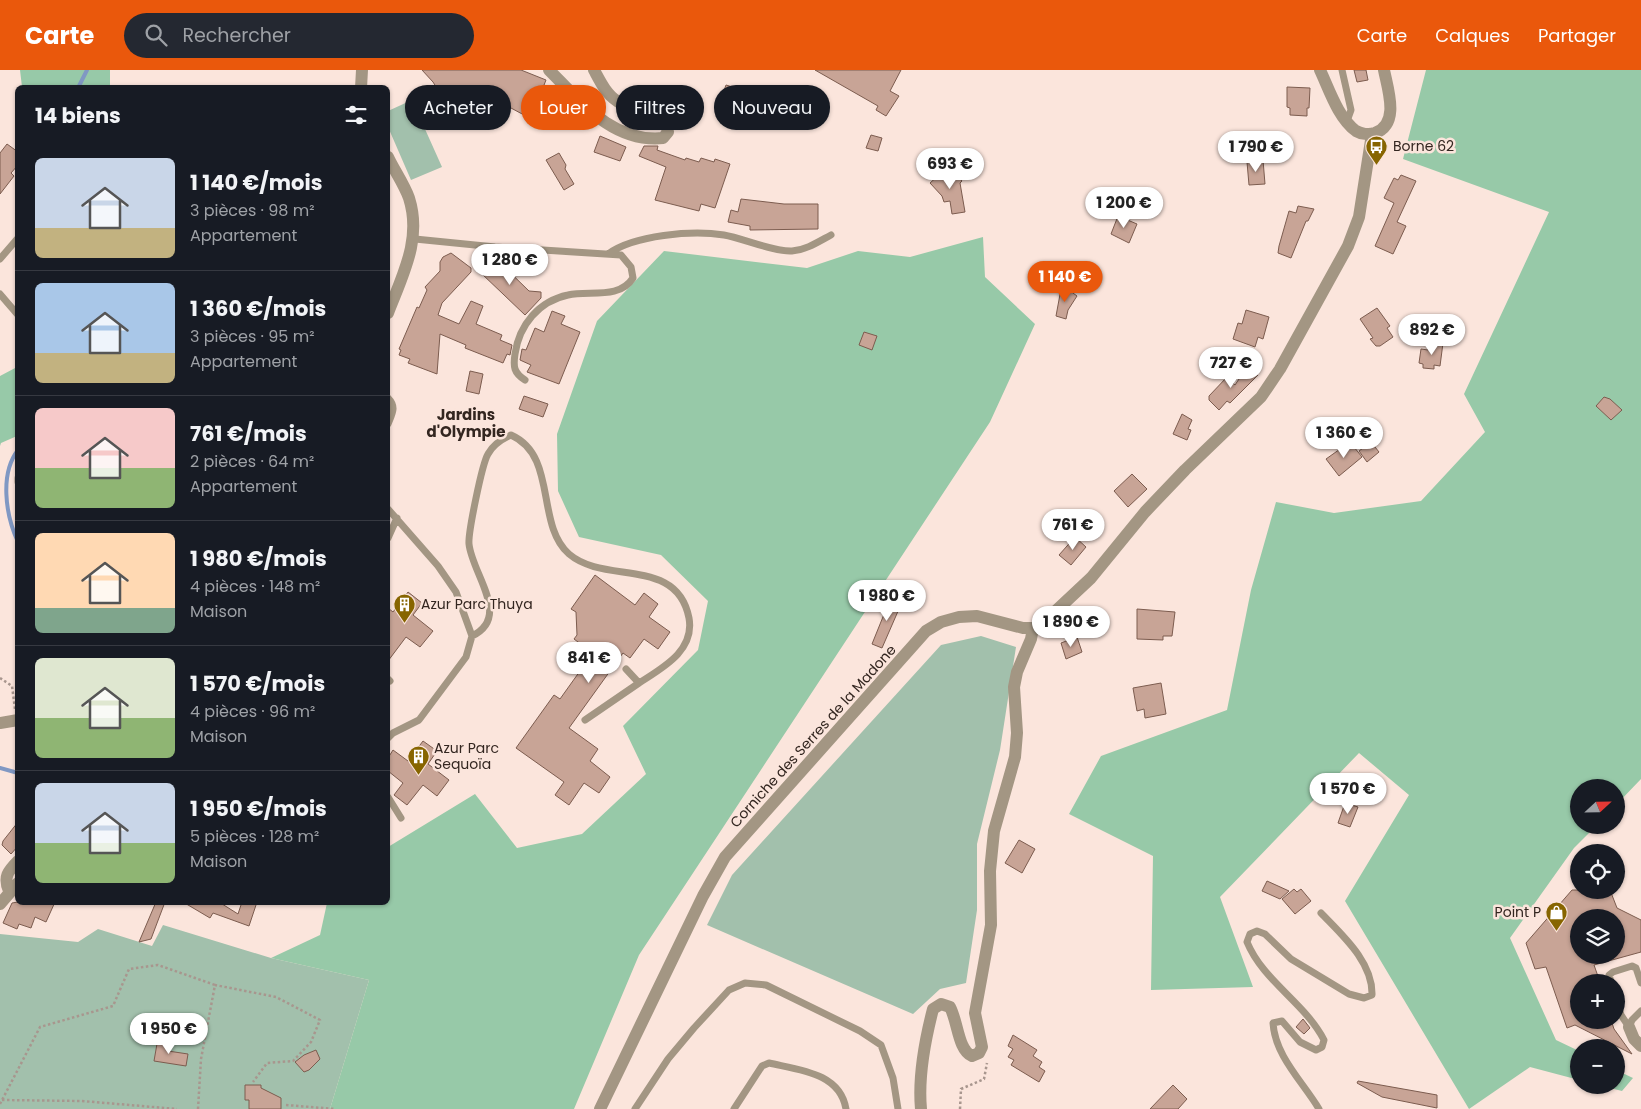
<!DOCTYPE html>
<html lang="fr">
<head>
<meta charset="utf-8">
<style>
  :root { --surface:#171b24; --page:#242831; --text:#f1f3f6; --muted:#9ea1a6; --line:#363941; --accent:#ea580c }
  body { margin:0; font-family:Poppins,sans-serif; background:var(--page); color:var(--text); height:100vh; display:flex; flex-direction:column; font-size:19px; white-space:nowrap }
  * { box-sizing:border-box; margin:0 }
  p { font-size:16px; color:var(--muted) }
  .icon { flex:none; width:28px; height:28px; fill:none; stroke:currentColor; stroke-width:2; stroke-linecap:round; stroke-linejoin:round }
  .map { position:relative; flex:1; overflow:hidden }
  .details { position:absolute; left:15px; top:15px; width:375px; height:820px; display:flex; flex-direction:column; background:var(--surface); border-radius:8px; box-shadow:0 1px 4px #0004 }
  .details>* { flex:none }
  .hud { position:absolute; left:405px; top:15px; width:475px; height:45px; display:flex; gap:10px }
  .needle { width:32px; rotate:68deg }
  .tools { position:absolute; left:1570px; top:709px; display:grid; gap:10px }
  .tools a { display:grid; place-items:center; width:55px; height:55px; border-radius:50%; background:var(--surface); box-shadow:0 1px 4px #0004; font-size:25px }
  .price { position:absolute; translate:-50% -42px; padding:0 11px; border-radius:18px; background:#fff; color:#222; font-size:16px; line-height:32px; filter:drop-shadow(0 1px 2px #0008) }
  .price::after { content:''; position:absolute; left:50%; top:30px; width:15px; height:11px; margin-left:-8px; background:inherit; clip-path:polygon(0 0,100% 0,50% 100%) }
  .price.current { background:var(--accent); color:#fff }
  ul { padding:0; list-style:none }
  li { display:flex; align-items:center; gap:15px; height:125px; padding:0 20px }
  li+li { border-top:1px solid var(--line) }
  li span { display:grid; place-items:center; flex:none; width:140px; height:100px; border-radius:8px; color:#555 }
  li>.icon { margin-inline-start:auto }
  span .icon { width:60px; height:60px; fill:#fffc; stroke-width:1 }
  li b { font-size:21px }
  h2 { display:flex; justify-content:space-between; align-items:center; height:60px; padding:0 20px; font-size:21px }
  .chip { padding:0 18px; border-radius:22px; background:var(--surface); box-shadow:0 1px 4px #0004; font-size:18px; line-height:45px }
  .chip.current { background:var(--accent); color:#fff }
  header { display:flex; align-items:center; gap:30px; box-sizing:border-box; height:70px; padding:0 25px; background:var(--accent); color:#fff }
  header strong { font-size:24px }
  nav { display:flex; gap:28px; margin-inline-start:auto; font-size:18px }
  .search { width:350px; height:45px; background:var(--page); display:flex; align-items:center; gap:12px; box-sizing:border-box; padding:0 18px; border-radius:28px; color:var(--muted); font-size:19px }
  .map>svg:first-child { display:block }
</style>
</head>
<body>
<header>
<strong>Carte</strong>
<div class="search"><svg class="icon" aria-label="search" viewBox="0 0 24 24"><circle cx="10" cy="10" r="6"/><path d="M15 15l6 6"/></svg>Rechercher</div>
<nav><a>Carte</a><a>Calques</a><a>Partager</a></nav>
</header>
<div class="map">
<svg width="1641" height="1039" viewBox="0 0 1641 1039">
  <rect width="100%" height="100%" fill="#fbe5dc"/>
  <path fill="#a2c0ac" d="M 412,30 L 442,97 L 411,110 L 388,57 L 388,41 Z
    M 981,566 L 1016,577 L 1000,680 L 977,774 L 977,840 L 966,913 L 940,919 L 913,944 L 707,855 L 732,805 L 941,575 Z
    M 163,855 L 271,888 L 369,910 L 330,1039 L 0,1039 L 0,864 L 78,872 L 98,859 L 152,876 Z"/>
  <path fill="#97c9a8" d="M 20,0 L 110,0 L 110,17 L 22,17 Z
    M 1426,0 L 1641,0 L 1641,709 L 1616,735 L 1616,718 L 1579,718 L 1579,755 L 1597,755 L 1574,778 L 1510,868 L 1556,970 L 1579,981 L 1579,1010 L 1530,997 L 1469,1039 L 1345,831 L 1409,725 L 1359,683 L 1220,827 L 1253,917 L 1151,920 L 1153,786 L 1069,744 L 1101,686 L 1227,640 L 1251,520 L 1276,432 L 1334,443 L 1421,431 L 1485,362 L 1464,324 L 1549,142 L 1403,89 Z
    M 983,167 L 985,207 L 1035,254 L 990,352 L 639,885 L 574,1039 L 330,1039 L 369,910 L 271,888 L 320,865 L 327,833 L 388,832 L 388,777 L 475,724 L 517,778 L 582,764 L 646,704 L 623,656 L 698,580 L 708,531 L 661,485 L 579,467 L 558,421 L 557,364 L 597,251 L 664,181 L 807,198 L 858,181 L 910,187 Z
    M 17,297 L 17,366 L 1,373 L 0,376 L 0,306 Z
    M 1616,1000 L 1633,1008 L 1622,1021 L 1598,1015 L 1616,1015 Z"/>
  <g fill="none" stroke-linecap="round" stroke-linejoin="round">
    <path stroke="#8098c3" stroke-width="4" d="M 78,18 L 87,0
      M 18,380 C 0,403 5,444 18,472
      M 0,698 L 18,703"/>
  </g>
  <path fill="#c8a496" stroke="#7c5c4f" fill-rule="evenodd" d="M 422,0 L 521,0 L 546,10 L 544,15 L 554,20 L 547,39 L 528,36 L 539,53 L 496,30 L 491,40 L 486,38 L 480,50 L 440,23 L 433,12 Z
    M 815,0 L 901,0 L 890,21 L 899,26 L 886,46 L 876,40 L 878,36 Z
    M 1354,0 L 1366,0 L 1368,10 L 1357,12 Z
    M 726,15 L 756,24 L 750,48 L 725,41 L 728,28 L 722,26 Z
    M 1287,17 L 1310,18 L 1309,38 L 1307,38 L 1307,46 L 1290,45 L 1290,38 L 1287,37 Z
    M 871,65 L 882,68 L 878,81 L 866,78 Z
    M 600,66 L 626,77 L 620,91 L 594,82 Z
    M 7,74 L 18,82 L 18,95 L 11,103 L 14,106 L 0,124 L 0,83 Z
    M 644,76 L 658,76 L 657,80 L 685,90 L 686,88 L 699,92 L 701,88 L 714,92 L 715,89 L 730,94 L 715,138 L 701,134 L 699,141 L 655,130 L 666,97 L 639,86 Z
    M 559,83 L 566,95 L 565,99 L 574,114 L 564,120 L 546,90 Z
    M 1263,90 L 1265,114 L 1249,115 L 1247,92 Z
    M 949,96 L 962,111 L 960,113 L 965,142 L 952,144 L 950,131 L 944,132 L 942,126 L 930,113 Z
    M 1401,105 L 1416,111 L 1397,152 L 1406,156 L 1393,184 L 1375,176 L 1394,133 L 1384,128 L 1394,108 L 1398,110 Z
    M 741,129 L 784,134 L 818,134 L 818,159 L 750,160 L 750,156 L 728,152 L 731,140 L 738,142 Z
    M 1298,136 L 1314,139 L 1308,151 L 1306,151 L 1291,188 L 1278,183 L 1279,176 L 1289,141 L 1296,143 Z
    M 1118,146 L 1137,154 L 1129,173 L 1111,164 Z
    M 451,183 L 471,198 L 471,202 L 442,233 L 438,245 L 459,254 L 471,231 L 483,236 L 476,254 L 502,265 L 500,270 L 512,275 L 510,285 L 507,284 L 503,293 L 465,278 L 466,275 L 440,264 L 437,304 L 408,293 L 410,289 L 399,285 L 401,280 L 399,279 L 417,237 L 419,238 L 427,220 L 425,217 L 440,201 L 440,192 L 443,187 Z
    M 490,183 L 529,221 L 541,222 L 541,228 L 525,245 L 482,204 Z
    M 1061,219 L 1069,220 L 1077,226 L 1068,240 L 1066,249 L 1056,246 Z
    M 1377,238 L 1390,256 L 1387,258 L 1393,267 L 1380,276 L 1376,276 L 1370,269 L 1373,268 L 1360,249 Z
    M 1246,240 L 1269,247 L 1263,269 L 1258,267 L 1255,277 L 1233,269 L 1238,253 L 1242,254 Z
    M 552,241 L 565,246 L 561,254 L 580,262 L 559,314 L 527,302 L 531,295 L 520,290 L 522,279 L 526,280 L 535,258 L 544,262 Z
    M 864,262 L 877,266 L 872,280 L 859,275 Z
    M 1429,272 L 1443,273 L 1440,296 L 1434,295 L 1434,299 L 1423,298 L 1423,294 L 1419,293 L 1421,279 L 1428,280 Z
    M 1247,297 L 1258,305 L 1230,333 L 1227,331 L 1219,340 L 1209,330 L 1209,326 L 1227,307 L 1235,315 Z
    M 470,301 L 483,304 L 479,324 L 466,321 Z
    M 524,326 L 548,334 L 543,347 L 519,339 Z
    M 1604,327 L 1610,329 L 1622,340 L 1611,350 L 1596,336 Z
    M 1182,344 L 1192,350 L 1188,359 L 1191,360 L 1187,370 L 1173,364 Z
    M 1350,372 L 1362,387 L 1339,406 L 1326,389 Z
    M 1371,372 L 1379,382 L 1367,392 L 1359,381 Z
    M 1132,404 L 1147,419 L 1128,437 L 1114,421 Z
    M 1075,467 L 1086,477 L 1071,495 L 1059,485 Z
    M 595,505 L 635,535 L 644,523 L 658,534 L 649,547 L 670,562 L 658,579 L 644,569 L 630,588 L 623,583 L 569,658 L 598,679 L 590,691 L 610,707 L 599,723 L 584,713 L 569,735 L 555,725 L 564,712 L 516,678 L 554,625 L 560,629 L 590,587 L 584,582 L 586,578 L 574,569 L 577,565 L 576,542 L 571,539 Z
    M 408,522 L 422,533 L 413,545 L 433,561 L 420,577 L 406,567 L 388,591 L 388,538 L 393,542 Z
    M 891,527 L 902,532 L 882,578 L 872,574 Z
    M 1137,539 L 1175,542 L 1172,566 L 1163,566 L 1163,570 L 1137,569 Z
    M 1077,567 L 1082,582 L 1066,589 L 1061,573 Z
    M 1161,613 L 1166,644 L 1145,648 L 1144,639 L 1137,641 L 1133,618 Z
    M 423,671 L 437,681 L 428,694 L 449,710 L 437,726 L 423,715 L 407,735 L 394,725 L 403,713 L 388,701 L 388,688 L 393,680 L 408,691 Z
    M 1345,733 L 1358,737 L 1350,757 L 1338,753 Z
    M 18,752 L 18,776 L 11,784 L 2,775 L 3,771 Z
    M 1019,770 L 1035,779 L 1022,803 L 1005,793 Z
    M 1267,811 L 1289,821 L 1280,829 L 1262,821 Z
    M 1294,819 L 1297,822 L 1301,819 L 1311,831 L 1295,844 L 1282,829 Z
    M 1572,820 L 1610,820 L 1617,838 L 1641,850 L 1641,882 L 1594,895 L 1600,912 L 1579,912 L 1579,950 L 1611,950 L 1614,959 L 1632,984 L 1575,955 L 1567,958 L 1546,897 L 1535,899 L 1526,873 ZM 1579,848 L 1616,848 L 1616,885 L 1579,885 Z
    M 18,832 L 55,832 L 46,852 L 35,847 L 31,858 L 19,854 L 17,859 L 3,853 L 12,833 Z
    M 156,832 L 165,832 L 151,869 L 139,872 Z
    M 183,832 L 219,832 L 238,844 L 242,832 L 257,832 L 249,856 L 213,843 L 210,848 Z
    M 1303,949 L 1310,958 L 1304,964 L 1296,957 Z
    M 1013,965 L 1037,980 L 1033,986 L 1042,992 L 1039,997 L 1045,1001 L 1039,1012 L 1011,995 L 1014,990 L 1008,987 L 1013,979 L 1008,976 Z
    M 158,968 L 169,974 L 168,981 L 188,984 L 186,996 L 154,991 Z
    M 316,980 L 320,989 L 309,1000 L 304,1002 L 295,992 L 304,985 Z
    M 1358,1011 L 1437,1025 L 1437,1038 L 1382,1027 L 1357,1013 Z
    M 245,1015 L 261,1015 L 261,1018 L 281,1028 L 281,1039 L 249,1039 L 249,1030 L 245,1030 Z
    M 1173,1015 L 1187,1029 L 1178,1039 L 1150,1039 Z"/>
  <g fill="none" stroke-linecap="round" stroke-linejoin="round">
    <path stroke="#a8968e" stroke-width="2.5" stroke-dasharray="2.5 2.5" stroke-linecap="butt" d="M 0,608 L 12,616 L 15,639
      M 2,1030 L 82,1031 L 177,1039
      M 0,1034 L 40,957 L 113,936 L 129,899 L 158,895 L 215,915
      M 286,1035 L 335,1039
      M 198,1039 L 201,989 L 215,915 L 276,927 L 320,950 L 311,972 L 293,991 L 267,993 L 253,1012
      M 960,1039 L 961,1019 L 984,1009 L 987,993"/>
    <path stroke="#a39683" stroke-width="7" d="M 1342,0 L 1351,40 L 1347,51
      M 415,169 L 495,177 L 621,185 L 631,197 L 633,208 C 619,230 589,220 568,225 C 539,231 519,255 515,284 C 513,297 514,303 525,310
      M 608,184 C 634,165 692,160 724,165 C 742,168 774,182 792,181 C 806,180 818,172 831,165
      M 0,189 L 18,168
      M 0,224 L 18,245
      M 388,328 C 397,337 392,344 388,354
      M 18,408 L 18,412
      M 388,439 L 438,496 L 456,522 L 472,566 L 466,587 L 419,650 L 393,663 L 388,668
      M 388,468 L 397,448
      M 472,566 C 512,547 472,504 469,474 C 468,463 482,394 488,384 C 493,375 502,369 511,365 C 558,386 535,454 569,484 C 605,515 677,486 689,548 C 695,581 662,598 639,613 L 626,599
      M 388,609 L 390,611
      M 585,650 L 639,613
      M 388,727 L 401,748
      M 1611,912 L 1609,905 L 1613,902 L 1632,896 L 1636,898 L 1641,913
      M 1616,928 L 1621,945 L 1629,957
      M 1629,957 L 1632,950 L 1641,941
      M 635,1039 L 668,989 L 694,958 L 729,920 L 745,913 L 766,915 L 860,961 L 881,975 L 893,1008 L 898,1039
      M 734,1039 L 762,996 L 769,993 C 800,1000 840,1003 846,1039
      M 1319,1039 C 1303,1012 1275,986 1273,953 L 1282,951 L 1300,972 L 1316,980 L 1322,977 L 1324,970 C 1305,933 1263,911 1247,872 L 1250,864 L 1257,861 L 1265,864 L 1291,889 L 1349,924 L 1364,928 L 1372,925 C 1373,892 1342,865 1321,843"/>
    <path stroke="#a39683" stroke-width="12" d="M 1629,957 L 1634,969 L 1641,976
      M 600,1039 L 703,826 L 725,787 L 926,561 L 941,552 L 959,547 L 977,546 L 1023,558 L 1033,558 L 1044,552 L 1091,508 L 1145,442 L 1185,400 L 1261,327 L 1280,299 L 1348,176 L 1359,147 L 1372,64
      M 921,1039 C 918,1007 925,970 933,939 L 941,934 L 950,937 C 958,952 958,980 972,986 L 979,983 L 982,977 L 975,943 L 991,855 L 990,801 L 994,761 L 1015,687 L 1017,663 L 1014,617 L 1017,602 L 1031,569 L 1033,558"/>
    <path stroke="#a39683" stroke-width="12" d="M 549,0 C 581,32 613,73 663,68 L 668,62 C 663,39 633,42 617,31 C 606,24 600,11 594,0
      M 1320,0 C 1329,19 1338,48 1356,61 C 1361,64 1369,65 1375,63 C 1400,54 1388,20 1384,0
      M 361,18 L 362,0
      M 388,87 C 394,100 404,114 409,128 C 422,169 403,204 388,243
      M 0,653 L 18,650
      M 9,821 C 3,807 8,801 18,791
      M 0,834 L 18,813"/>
  </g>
  <defs>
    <symbol id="bus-pin" viewBox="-11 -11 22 30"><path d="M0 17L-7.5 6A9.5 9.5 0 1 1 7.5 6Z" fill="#876500" stroke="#fbe5dc"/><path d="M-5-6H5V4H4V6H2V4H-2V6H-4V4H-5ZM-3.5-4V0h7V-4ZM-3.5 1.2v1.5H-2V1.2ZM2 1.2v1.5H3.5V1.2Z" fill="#fff"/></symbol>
    <symbol id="building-pin" viewBox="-11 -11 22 30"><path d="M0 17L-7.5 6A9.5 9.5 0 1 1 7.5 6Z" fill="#876500" stroke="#fbe5dc"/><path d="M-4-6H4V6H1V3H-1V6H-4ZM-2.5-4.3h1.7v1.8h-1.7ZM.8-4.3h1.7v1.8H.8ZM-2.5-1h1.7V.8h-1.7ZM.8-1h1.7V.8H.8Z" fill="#fff"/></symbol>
    <symbol id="shop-pin" viewBox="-11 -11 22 30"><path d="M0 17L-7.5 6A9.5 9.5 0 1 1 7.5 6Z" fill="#876500" stroke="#fbe5dc"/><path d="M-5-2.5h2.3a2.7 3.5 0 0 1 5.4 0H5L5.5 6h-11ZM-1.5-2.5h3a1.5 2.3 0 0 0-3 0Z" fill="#fff"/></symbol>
  </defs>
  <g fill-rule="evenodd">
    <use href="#bus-pin" x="1364" y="64" width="25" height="34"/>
    <use href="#building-pin" x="392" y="522" width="25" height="34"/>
    <use href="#building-pin" x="406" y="674" width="25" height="34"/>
    <use href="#shop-pin" x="1544" y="830" width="25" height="34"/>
  </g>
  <g text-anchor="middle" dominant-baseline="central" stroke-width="5" stroke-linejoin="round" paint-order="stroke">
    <g font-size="14" fill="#332620" stroke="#fbe5dc" text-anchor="start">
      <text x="1393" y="76">Borne 62</text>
      <text x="421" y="534">Azur Parc Thuya</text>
      <text x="434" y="678">Azur Parc<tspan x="434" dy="16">Sequoïa</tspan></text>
      <text x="1541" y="842" text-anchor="end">Point P</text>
    </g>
    <g font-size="14" fill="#332620" stroke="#fbe5dc">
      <text transform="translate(813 666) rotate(-48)">Corniche des Serres de la Madone</text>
    </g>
    <g font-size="15" font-weight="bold" fill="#332620" stroke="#fbe5dc">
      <text x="466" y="344">Jardins<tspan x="466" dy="17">d'Olympie</tspan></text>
    </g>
  </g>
</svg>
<div class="tools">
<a><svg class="needle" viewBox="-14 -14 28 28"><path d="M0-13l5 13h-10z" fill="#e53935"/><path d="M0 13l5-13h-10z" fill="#9ea1a6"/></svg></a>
<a><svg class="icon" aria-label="locate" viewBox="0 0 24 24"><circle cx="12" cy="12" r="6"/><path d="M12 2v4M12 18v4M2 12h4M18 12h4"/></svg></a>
<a><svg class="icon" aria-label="layers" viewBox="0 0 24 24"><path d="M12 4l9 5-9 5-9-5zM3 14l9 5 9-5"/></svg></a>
<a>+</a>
<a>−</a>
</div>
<b class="price" style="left:1256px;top:103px">1 790 €</b>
<b class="price" style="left:950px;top:120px">693 €</b>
<b class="price" style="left:1124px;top:159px">1 200 €</b>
<b class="price" style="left:510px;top:216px">1 280 €</b>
<b class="price current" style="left:1065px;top:233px">1 140 €</b>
<b class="price" style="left:1432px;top:286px">892 €</b>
<b class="price" style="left:1231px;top:319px">727 €</b>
<b class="price" style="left:1344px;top:389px">1 360 €</b>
<b class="price" style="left:1073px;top:481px">761 €</b>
<b class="price" style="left:887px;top:552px">1 980 €</b>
<b class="price" style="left:1071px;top:578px">1 890 €</b>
<b class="price" style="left:589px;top:614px">841 €</b>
<b class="price" style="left:1348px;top:745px">1 570 €</b>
<b class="price" style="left:169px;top:985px">1 950 €</b>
<div class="hud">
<a class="chip">Acheter</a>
<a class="chip current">Louer</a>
<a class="chip">Filtres</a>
<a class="chip">Nouveau</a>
</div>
<section class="details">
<h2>14 biens<svg class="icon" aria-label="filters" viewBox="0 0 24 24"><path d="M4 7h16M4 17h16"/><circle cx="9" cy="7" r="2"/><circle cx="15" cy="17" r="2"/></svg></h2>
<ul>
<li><span style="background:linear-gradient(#c9d6e8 70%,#c2b280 0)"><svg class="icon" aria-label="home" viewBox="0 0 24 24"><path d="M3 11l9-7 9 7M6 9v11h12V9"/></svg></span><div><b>1 140 €/mois</b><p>3 pièces · 98 m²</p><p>Appartement</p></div></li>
<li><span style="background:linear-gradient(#a9c7e8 70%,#c2b280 0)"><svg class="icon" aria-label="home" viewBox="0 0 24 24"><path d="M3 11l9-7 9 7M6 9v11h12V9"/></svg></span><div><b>1 360 €/mois</b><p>3 pièces · 95 m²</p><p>Appartement</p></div></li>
<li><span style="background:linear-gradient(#f6c9c9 60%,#8fb573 0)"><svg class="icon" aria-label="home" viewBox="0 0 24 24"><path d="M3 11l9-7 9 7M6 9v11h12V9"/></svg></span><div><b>761 €/mois</b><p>2 pièces · 64 m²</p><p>Appartement</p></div></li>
<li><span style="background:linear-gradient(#ffd9b3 75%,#7fa58c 0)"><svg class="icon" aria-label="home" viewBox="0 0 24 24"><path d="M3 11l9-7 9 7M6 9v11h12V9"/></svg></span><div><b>1 980 €/mois</b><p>4 pièces · 148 m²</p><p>Maison</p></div></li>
<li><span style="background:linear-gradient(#dfe7d0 60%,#8fb573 0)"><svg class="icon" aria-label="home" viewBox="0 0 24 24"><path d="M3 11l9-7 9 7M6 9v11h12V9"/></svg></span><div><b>1 570 €/mois</b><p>4 pièces · 96 m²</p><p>Maison</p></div></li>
<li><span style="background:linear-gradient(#c9d6e8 60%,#8fb573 0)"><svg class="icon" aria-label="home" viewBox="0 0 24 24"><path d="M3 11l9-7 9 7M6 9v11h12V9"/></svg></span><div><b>1 950 €/mois</b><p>5 pièces · 128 m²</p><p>Maison</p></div></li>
</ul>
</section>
</div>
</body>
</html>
